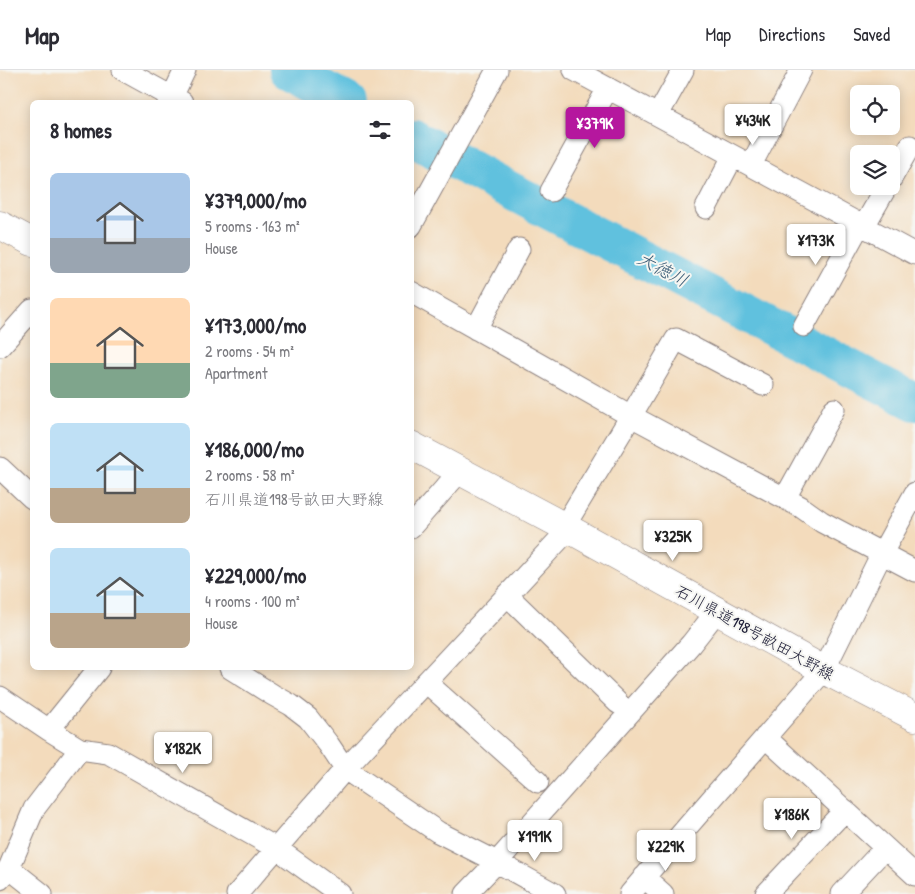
<!DOCTYPE html>
<html lang="en">
<head>
<meta charset="utf-8">
<style>
  :root { --surface:#fff; --page:#f7f7f7; --text:#2b2b33; --muted:#7c7c81; --line:#e1e1e2; --accent:#b5179e }
  body { margin:0; font-family:"Patrick Hand","Klee One",sans-serif; background:var(--page); color:var(--text); height:100vh; display:flex; flex-direction:column; font-size:19px; white-space:nowrap }
  * { box-sizing:border-box; margin:0 }
  p { font-size:16px; color:var(--muted) }
  .icon { flex:none; width:28px; height:28px; fill:none; stroke:currentColor; stroke-width:2; stroke-linecap:round; stroke-linejoin:round }
  .map { position:relative; flex:1; overflow:hidden }
  .details { position:absolute; left:30px; top:30px; width:384px; height:570px; display:flex; flex-direction:column; background:var(--surface); border-radius:8px; box-shadow:0 2px 12px #0003 }
  .details>* { flex:none }
  .buttons { position:absolute; left:850px; top:15px; display:grid; gap:10px }
  .buttons a { display:grid; place-items:center; width:50px; height:50px; border-radius:8px; background:var(--surface); box-shadow:0 2px 12px #0003; font-size:25px }
  .price { position:absolute; translate:-50% -42px; padding:0 11px; border-radius:5px; background:#fff; color:#222; font-size:16px; line-height:32px; filter:drop-shadow(0 1px 2px #0008) }
  .price::after { content:''; position:absolute; left:50%; top:30px; width:15px; height:11px; margin-left:-8px; background:inherit; clip-path:polygon(0 0,100% 0,50% 100%) }
  .price.on { background:var(--accent); color:#fff }
  ul { padding:0; list-style:none }
  li { display:flex; align-items:center; gap:15px; height:125px; padding:0 20px }
  li span { display:grid; place-items:center; flex:none; width:140px; height:100px; border-radius:8px; color:#555 }
  li>.icon { margin-inline-start:auto }
  span .icon { width:60px; height:60px; fill:#fffc; stroke-width:1 }
  li b { font-size:21px }
  h2 { display:flex; justify-content:space-between; align-items:center; height:60px; padding:0 20px; font-size:21px }
  header { display:flex; align-items:center; gap:30px; box-sizing:border-box; height:70px; padding:0 25px; background:var(--surface); border-bottom:1px solid var(--line) }
  header strong { font-size:24px }
  nav { display:flex; gap:28px; margin-inline-start:auto; font-size:18px }
  .map>svg:first-child { display:block }
</style>
</head>
<body>
<header>
<strong>Map</strong>
<nav><a>Map</a><a>Directions</a><a>Saved</a></nav>
</header>
<div class="map">
<svg width="915" height="824" viewBox="0 0 915 824">
  <rect width="100%" height="100%" fill="#f6f6f2"/>
  <filter id="ink" filterUnits="userSpaceOnUse"><feTurbulence type="fractalNoise" baseFrequency=".02" numOctaves="2"/><feDisplacementMap in="SourceGraphic" scale="10" xChannelSelector="R" yChannelSelector="G"/><feConvolveMatrix kernelMatrix="1 2 1 2 8 2 1 2 1" color-interpolation-filters="sRGB"/></filter>
  <filter id="wash" filterUnits="userSpaceOnUse"><feTurbulence type="fractalNoise" baseFrequency=".0096" numOctaves="4" result="noise"/><feDisplacementMap in="SourceGraphic" scale="20" xChannelSelector="R" yChannelSelector="G"/><feGaussianBlur stdDeviation="1.12" result="paint"/><feColorMatrix in="noise" values="0 0 0 0 0 0 0 0 0 0 0 0 0 0 0 0 0 1.4 0 .05"/><feComposite in="paint" operator="in"/></filter>
  <g filter="url(#wash)">
    <rect width="100%" height="100%" fill="#f3dbbc"/>
    <g fill="none" stroke-linecap="round" stroke-linejoin="round">
      <path stroke="#60c1de" stroke-width="38" d="M 288,0 L 348,32
        M 411,67 L 515,123 L 915,332"/>
    </g>
  </g>
  <g filter="url(#ink)">
    <g fill="none" stroke-linecap="round" stroke-linejoin="round">
      <defs>
        <path id="street" d="M 123,0 L 172,27 L 168,32
          M 574,0 L 915,184
          M 182,32 L 172,27 L 185,0
          M 658,45 L 683,0
          M 751,95 L 801,0
          M 891,109 L 910,76
          M 551,121 L 608,18
          M 706,138 L 733,86
          M 411,156 L 497,0
          M 864,156 L 887,116
          M 411,222 L 631,346 L 801,437 L 822,452 L 915,501
          M 804,256 L 860,154
          M 476,259 L 519,179
          M 0,276 L 32,240
          M 0,398 L 32,428
          M 785,428 L 834,339
          M 411,457 L 460,401
          M 564,457 L 631,346 L 676,269 L 763,315
          M 507,525 L 618,633
          M 230,598 L 273,625 L 291,635 L 308,648 L 329,675 L 345,699 L 438,762 L 497,792 L 555,824
          M 426,612 L 538,712
          M 0,627 L 49,660 L 80,679 L 108,683 L 276,778 L 340,824
          M 49,660 L 99,598
          M 765,667 L 915,805
          M 9,798 L 42,824
          M 644,807 L 663,824
          M 0,809 L 9,798 L 34,739 L 80,679
          M 237,824 L 345,699 L 569,459
          M 466,824 L 497,792 L 691,574 L 717,541
          M 630,824 L 688,756 L 824,600 L 882,483 L 915,423
          M 766,824 L 845,740
          M 842,824 L 885,778"/>
        <path id="secondary" d="M 0,155 L 32,172
          M 411,375 L 569,459 L 824,600 L 915,647"/>
      </defs>
      <use href="#street" stroke="#8a7e7c" stroke-width="23"/>
      <use href="#secondary" stroke="#8a7e7c" stroke-width="29"/>
      <use href="#street" stroke="#fff" stroke-width="21"/>
      <use href="#secondary" stroke="#fff" stroke-width="28"/>
    </g>
  </g>
  <g text-anchor="middle" dominant-baseline="central" stroke-width="4" stroke-linejoin="round" paint-order="stroke">
    <g font-size="16" fill="#22223b" stroke="#f6f6f2">
      <text transform="translate(755 562) rotate(29)">石川県道198号畝田大野線</text>
    </g>
    <g font-size="18" font-style="italic" fill="#385a74" stroke="#f6f6f2">
      <text transform="translate(663 199) rotate(28)">大徳川</text>
    </g>
  </g>
</svg>
<div class="buttons">
<a><svg class="icon" aria-label="locate" viewBox="0 0 24 24"><circle cx="12" cy="12" r="6"/><path d="M12 2v4M12 18v4M2 12h4M18 12h4"/></svg></a>
<a><svg class="icon" aria-label="layers" viewBox="0 0 24 24"><path d="M12 4l9 5-9 5-9-5zM3 14l9 5 9-5"/></svg></a>
</div>
<b class="price" style="left:753px;top:76px">¥434K</b>
<b class="price on" style="left:595px;top:79px">¥379K</b>
<b class="price" style="left:816px;top:196px">¥173K</b>
<b class="price" style="left:673px;top:492px">¥325K</b>
<b class="price" style="left:183px;top:704px">¥182K</b>
<b class="price" style="left:792px;top:770px">¥186K</b>
<b class="price" style="left:535px;top:792px">¥191K</b>
<b class="price" style="left:666px;top:802px">¥229K</b>
<section class="details">
<h2>8 homes<svg class="icon" aria-label="filters" viewBox="0 0 24 24"><path d="M4 7h16M4 17h16"/><circle cx="9" cy="7" r="2"/><circle cx="15" cy="17" r="2"/></svg></h2>
<ul>
<li><span style="background:linear-gradient(#a9c7e8 65%,#9aa5b1 0)"><svg class="icon" aria-label="home" viewBox="0 0 24 24"><path d="M3 11l9-7 9 7M6 9v11h12V9"/></svg></span><div><b>¥379,000/mo</b><p>5 rooms · 163 m²</p><p>House</p></div></li>
<li><span style="background:linear-gradient(#ffd9b3 65%,#7fa58c 0)"><svg class="icon" aria-label="home" viewBox="0 0 24 24"><path d="M3 11l9-7 9 7M6 9v11h12V9"/></svg></span><div><b>¥173,000/mo</b><p>2 rooms · 54 m²</p><p>Apartment</p></div></li>
<li><span style="background:linear-gradient(#bfe0f5 65%,#b9a48a 0)"><svg class="icon" aria-label="home" viewBox="0 0 24 24"><path d="M3 11l9-7 9 7M6 9v11h12V9"/></svg></span><div><b>¥186,000/mo</b><p>2 rooms · 58 m²</p><p>石川県道198号畝田大野線</p></div></li>
<li><span style="background:linear-gradient(#bfe0f5 65%,#b9a48a 0)"><svg class="icon" aria-label="home" viewBox="0 0 24 24"><path d="M3 11l9-7 9 7M6 9v11h12V9"/></svg></span><div><b>¥229,000/mo</b><p>4 rooms · 100 m²</p><p>House</p></div></li>
</ul>
</section>
</div>
</body>
</html>
